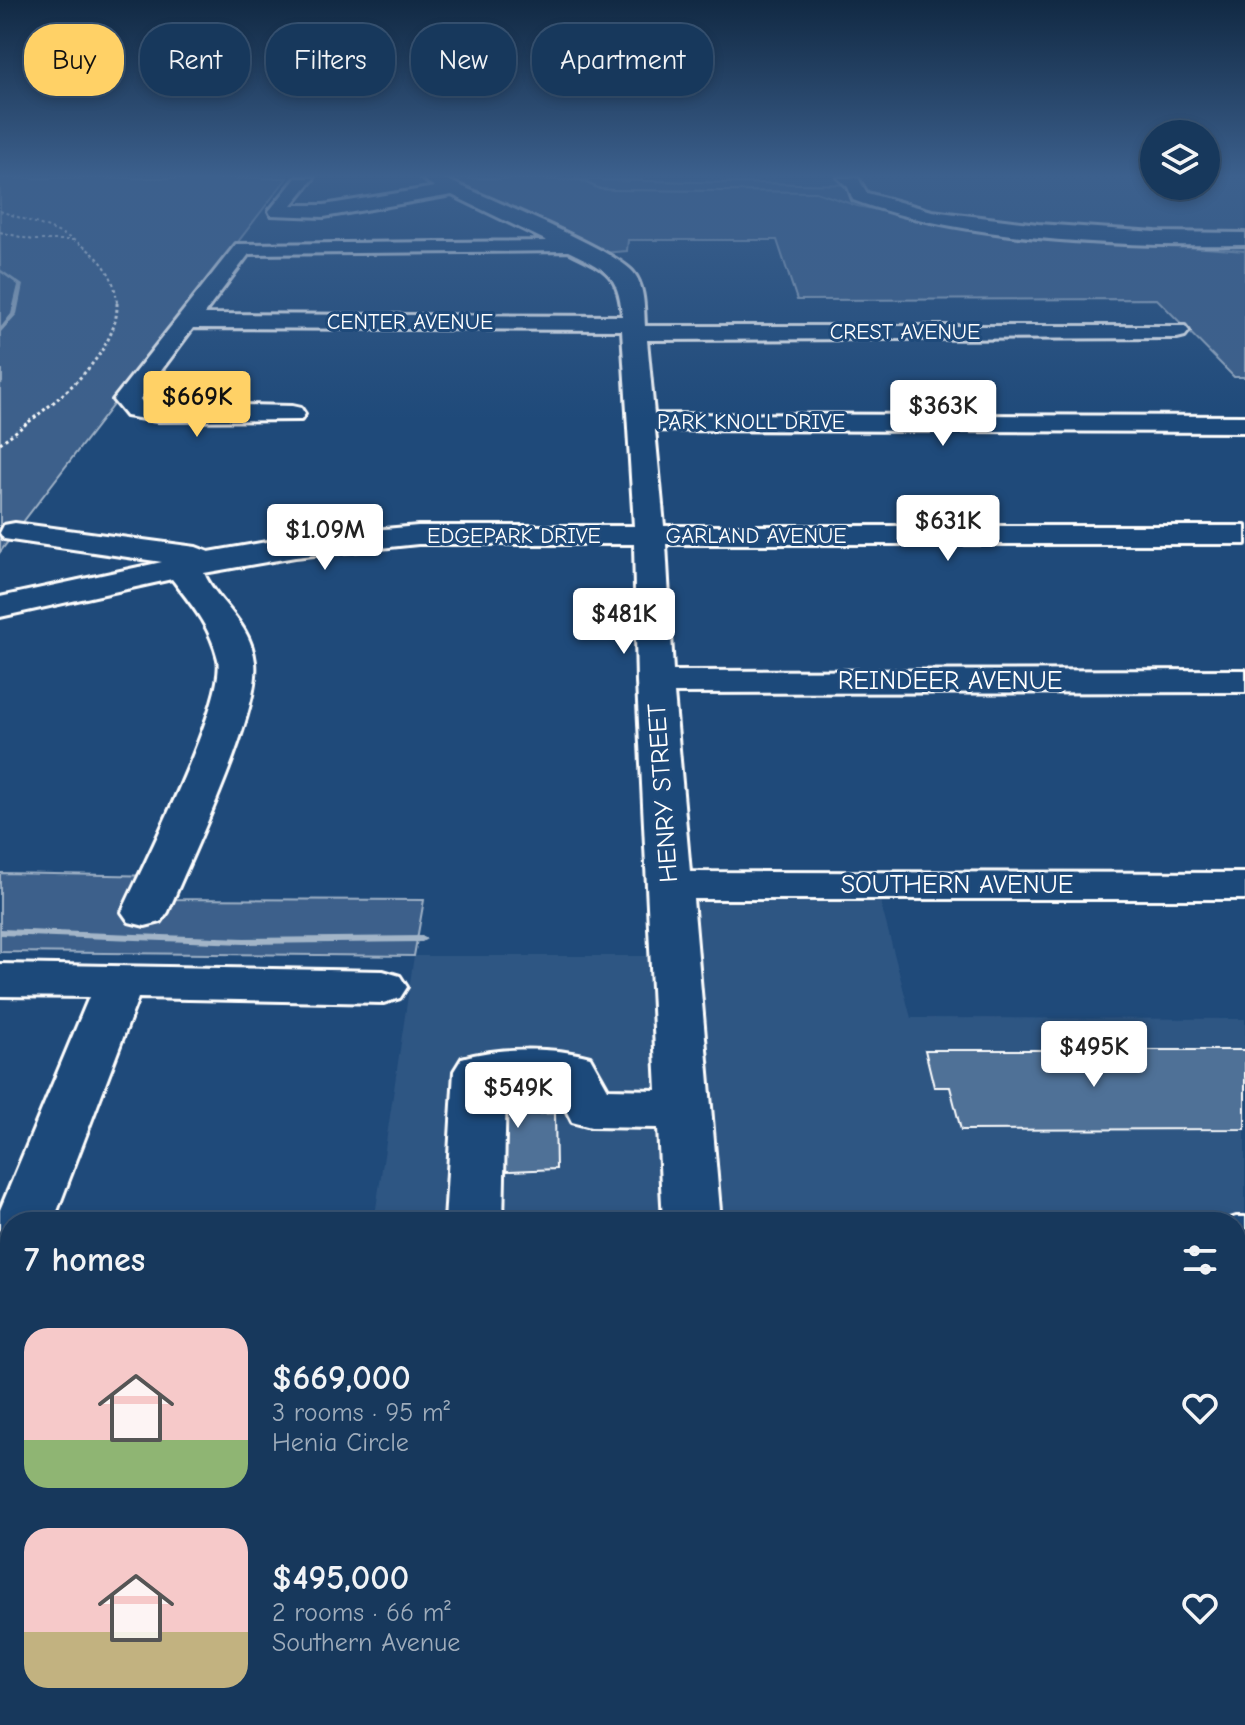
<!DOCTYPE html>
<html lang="en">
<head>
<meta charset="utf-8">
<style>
  :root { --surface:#17385c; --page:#244365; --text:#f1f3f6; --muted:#9eacbb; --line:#365272; --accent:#ffd166 }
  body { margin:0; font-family:"Comic Neue",sans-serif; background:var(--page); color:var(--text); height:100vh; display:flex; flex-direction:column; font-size:30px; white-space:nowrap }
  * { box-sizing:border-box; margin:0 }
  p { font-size:26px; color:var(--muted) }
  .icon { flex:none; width:44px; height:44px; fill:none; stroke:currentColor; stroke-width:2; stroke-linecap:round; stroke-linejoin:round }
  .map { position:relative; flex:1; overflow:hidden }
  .details { position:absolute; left:0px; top:1212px; width:1246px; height:514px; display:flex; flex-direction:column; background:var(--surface); border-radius:32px 32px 0 0; box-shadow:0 4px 12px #0003,0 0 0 2px var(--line) }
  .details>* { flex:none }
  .guide { position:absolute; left:24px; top:24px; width:800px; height:72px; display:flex; gap:16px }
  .tools { position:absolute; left:1140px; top:120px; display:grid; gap:16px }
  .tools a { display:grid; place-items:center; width:80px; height:80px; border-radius:50%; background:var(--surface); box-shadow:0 4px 12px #0003,0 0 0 2px var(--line); font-size:40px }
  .price { position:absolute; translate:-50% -68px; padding:0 18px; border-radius:8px; background:#fff; color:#222; font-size:26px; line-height:52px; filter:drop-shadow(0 2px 4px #0008) }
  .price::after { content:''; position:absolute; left:50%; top:48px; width:24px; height:18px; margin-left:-12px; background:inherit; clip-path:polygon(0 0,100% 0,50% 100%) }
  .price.selected { background:var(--accent); color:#111 }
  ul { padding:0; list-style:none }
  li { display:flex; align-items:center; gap:24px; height:200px; padding:0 24px }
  li span { display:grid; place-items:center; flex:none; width:224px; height:160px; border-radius:24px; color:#555 }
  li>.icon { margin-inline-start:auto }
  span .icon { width:96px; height:96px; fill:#fffc; stroke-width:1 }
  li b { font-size:34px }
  h2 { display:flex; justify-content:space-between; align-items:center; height:96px; padding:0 24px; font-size:34px }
  .chip { padding:0 28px; border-radius:32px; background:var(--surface); box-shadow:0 4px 12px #0003,0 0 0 2px var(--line); font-size:28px; line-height:72px }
  .chip.selected { background:var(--accent); color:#111 }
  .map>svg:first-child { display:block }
</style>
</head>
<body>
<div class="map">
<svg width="1245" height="1725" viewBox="0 0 1245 1725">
  <rect width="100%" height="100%" fill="#1f4a7a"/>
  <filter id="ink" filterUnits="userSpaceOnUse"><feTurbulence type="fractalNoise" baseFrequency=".0125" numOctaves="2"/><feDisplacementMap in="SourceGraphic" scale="16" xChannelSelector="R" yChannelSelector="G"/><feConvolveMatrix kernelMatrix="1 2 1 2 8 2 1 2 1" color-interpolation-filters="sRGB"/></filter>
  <g filter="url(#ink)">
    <path fill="#2e5683" d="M 627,178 L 1154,178 L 1154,186 L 1206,186 L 1206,178 L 1245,178 L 1245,243 L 1072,234 L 711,183 Z
      M 670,885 L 876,885 L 911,1018 L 1245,1019 L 1245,1240 L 1236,1222 L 374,1222 L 414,956 L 674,956 Z
      M 0,1280 L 10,1280 L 10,1716 L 1236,1716 L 1236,1281 L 1245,1281 L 1245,1725 L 0,1725 Z"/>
    <path fill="#3c618b" stroke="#9eb0c5" stroke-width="2" d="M 0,178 L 287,178 L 0,552 Z
      M 430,178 C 572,178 714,183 856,185 L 857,193 L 931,216 L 1245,243 L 1245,377 L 1234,377 L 1157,299 L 797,300 L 777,240 L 628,240 L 627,251 L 588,254 Z
      M 0,873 L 161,876 L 152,899 L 424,900 L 414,956 L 0,952 Z"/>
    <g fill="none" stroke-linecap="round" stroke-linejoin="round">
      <path fill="#a3b5c8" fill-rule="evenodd" d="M 573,178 L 578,178 L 601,188 L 615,189 L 816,191 L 858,205 L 935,221 L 933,222 L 857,207 L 816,193 L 615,191 L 599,190 Z
        M 1149,243 L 1245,250 L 1245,252 L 1151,245 Z
        M 0,269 L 23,285 L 17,314 L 0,333 L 0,328 L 11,314 L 18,285 L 0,272 Z
        M 0,368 L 3,370 L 3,383 L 0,385 Z
        M 0,929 L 244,938 L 422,936 L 427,939 L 422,942 L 244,944 L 0,935 Z"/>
    </g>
    <path fill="#507197" stroke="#fff" stroke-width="2" d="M 925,1050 L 1245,1050 L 1245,1129 L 961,1130 L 950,1087 L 934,1087 Z
      M 532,1081 L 532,1114 L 555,1113 L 556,1169 L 487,1172 L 489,1082 Z"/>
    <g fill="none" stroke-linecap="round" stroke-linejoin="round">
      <defs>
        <path id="minor" d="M 296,178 L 314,178 L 292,205 L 324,205 L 435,187 L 421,178 L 443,178 C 480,195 612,248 633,272 C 645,286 644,308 645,326 L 1185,326 L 1189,331 L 1185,336 L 1177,338 L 647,340 L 654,414 L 1245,416 L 1245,432 L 655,430 L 664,526 L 1245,526 L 1245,544 L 666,544 L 673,671 L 1245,670 L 1245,692 L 674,693 L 690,872 L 1245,873 L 1245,899 L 693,899 L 721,1222 L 663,1222 L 658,1128 L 591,1127 L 572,1122 L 555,1088 L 506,1089 L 503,1222 L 445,1222 L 454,1071 L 462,1058 C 499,1047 553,1047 590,1057 L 608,1089 L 657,1090 L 637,682 L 634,544 L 418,544 L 295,557 L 204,573 C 216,602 251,622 255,662 C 261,713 190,859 168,912 L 161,922 L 145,926 L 129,922 L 122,912 C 143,866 227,700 218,659 C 210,626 192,605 172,579 L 0,617 L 0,597 L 162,562 L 4,539 L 0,533 L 4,525 L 15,523 L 196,547 L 209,552 L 295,537 L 418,526 L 634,526 L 622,330 L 193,328 L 140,399 L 143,403 L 292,406 L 301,408 L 305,414 L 301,420 L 156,421 L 126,416 L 113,400 L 236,244 L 547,241 L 452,195 L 324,217 L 271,215 L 269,211 ZM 568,251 C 605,269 619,273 622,316 L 204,314 L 249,254 Z
          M 838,178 L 858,178 L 867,193 L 932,211 L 1038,224 L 1156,232 L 1245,233 L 1245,245 C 1126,247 964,241 853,200 L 848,187 Z
          M 0,964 L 383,971 L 400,976 L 407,987 L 400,998 L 383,1003 L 138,998 L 53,1222 L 10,1222 L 10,1240 L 0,1231 L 0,1210 L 89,997 L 0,996 Z
          M 1236,1217 L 1245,1217 L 1245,1263 L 1236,1263 L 1236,1222 L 1221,1222 Z
          M 169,1716 L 247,1716 L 250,1725 L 172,1725 Z
          M 290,1716 L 378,1716 L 374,1725 L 286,1725 Z
          M 525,1716 L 614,1716 L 610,1725 L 521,1725 Z"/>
      </defs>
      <use href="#minor" stroke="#fff" stroke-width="6"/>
      <path stroke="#fff" stroke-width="2" stroke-dasharray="3 3" stroke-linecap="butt" d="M 0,211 C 49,228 115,244 117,305
        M 0,232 L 33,240 L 74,240"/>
      <path stroke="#fff" stroke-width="3" stroke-dasharray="3 3" stroke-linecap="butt" d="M 0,443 C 41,413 119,360 117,303"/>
      <use href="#minor" fill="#1f4a7a" fill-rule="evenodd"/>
    </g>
  </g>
  <linearGradient id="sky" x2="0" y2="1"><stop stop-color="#112943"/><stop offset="0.42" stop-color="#3c608d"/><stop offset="1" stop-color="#3c608d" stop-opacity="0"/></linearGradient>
  <rect width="1245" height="419" fill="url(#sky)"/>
  <g text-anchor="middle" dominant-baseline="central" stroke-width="6" stroke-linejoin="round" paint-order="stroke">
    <g font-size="22" fill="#fff" stroke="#1f4a7a">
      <text x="410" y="322">CENTER AVENUE</text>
      <text x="905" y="332">CREST AVENUE</text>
      <text x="751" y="422">PARK KNOLL DRIVE</text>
      <text x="514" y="536">EDGEPARK DRIVE</text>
      <text x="756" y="536">GARLAND AVENUE</text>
    </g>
    <g font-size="26" fill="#fff" stroke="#1f4a7a">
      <text x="950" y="681">REINDEER AVENUE</text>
      <text transform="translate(663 793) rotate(-94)">HENRY STREET</text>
      <text x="957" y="885">SOUTHERN AVENUE</text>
    </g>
  </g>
</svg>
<div class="tools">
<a><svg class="icon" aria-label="layers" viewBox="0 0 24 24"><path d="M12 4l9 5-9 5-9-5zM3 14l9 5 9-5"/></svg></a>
</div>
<b class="price selected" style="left:197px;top:439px">$669K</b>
<b class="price" style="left:943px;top:448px">$363K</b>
<b class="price" style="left:948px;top:563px">$631K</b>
<b class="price" style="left:325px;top:572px">$1.09M</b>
<b class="price" style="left:624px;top:656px">$481K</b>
<b class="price" style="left:1094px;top:1089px">$495K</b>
<b class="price" style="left:518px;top:1130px">$549K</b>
<div class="guide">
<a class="chip selected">Buy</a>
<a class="chip">Rent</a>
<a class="chip">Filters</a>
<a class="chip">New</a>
<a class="chip">Apartment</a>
</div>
<section class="details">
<h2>7 homes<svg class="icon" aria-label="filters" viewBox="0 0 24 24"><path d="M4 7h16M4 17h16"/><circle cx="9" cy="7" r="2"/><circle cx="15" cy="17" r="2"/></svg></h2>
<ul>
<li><span style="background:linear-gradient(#f6c9c9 70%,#8fb573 0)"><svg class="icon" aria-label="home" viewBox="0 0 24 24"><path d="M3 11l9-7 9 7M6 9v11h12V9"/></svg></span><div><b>$669,000</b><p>3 rooms · 95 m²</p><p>Henia Circle</p></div><svg class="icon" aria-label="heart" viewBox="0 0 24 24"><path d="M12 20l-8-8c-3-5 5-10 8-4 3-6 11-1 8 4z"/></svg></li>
<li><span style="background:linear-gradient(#f6c9c9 65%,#c2b280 0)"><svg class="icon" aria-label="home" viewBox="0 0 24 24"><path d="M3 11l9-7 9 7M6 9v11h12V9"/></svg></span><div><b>$495,000</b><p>2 rooms · 66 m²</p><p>Southern Avenue</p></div><svg class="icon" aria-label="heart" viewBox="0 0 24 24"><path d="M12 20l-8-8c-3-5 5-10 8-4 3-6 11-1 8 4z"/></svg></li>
</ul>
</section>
</div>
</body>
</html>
